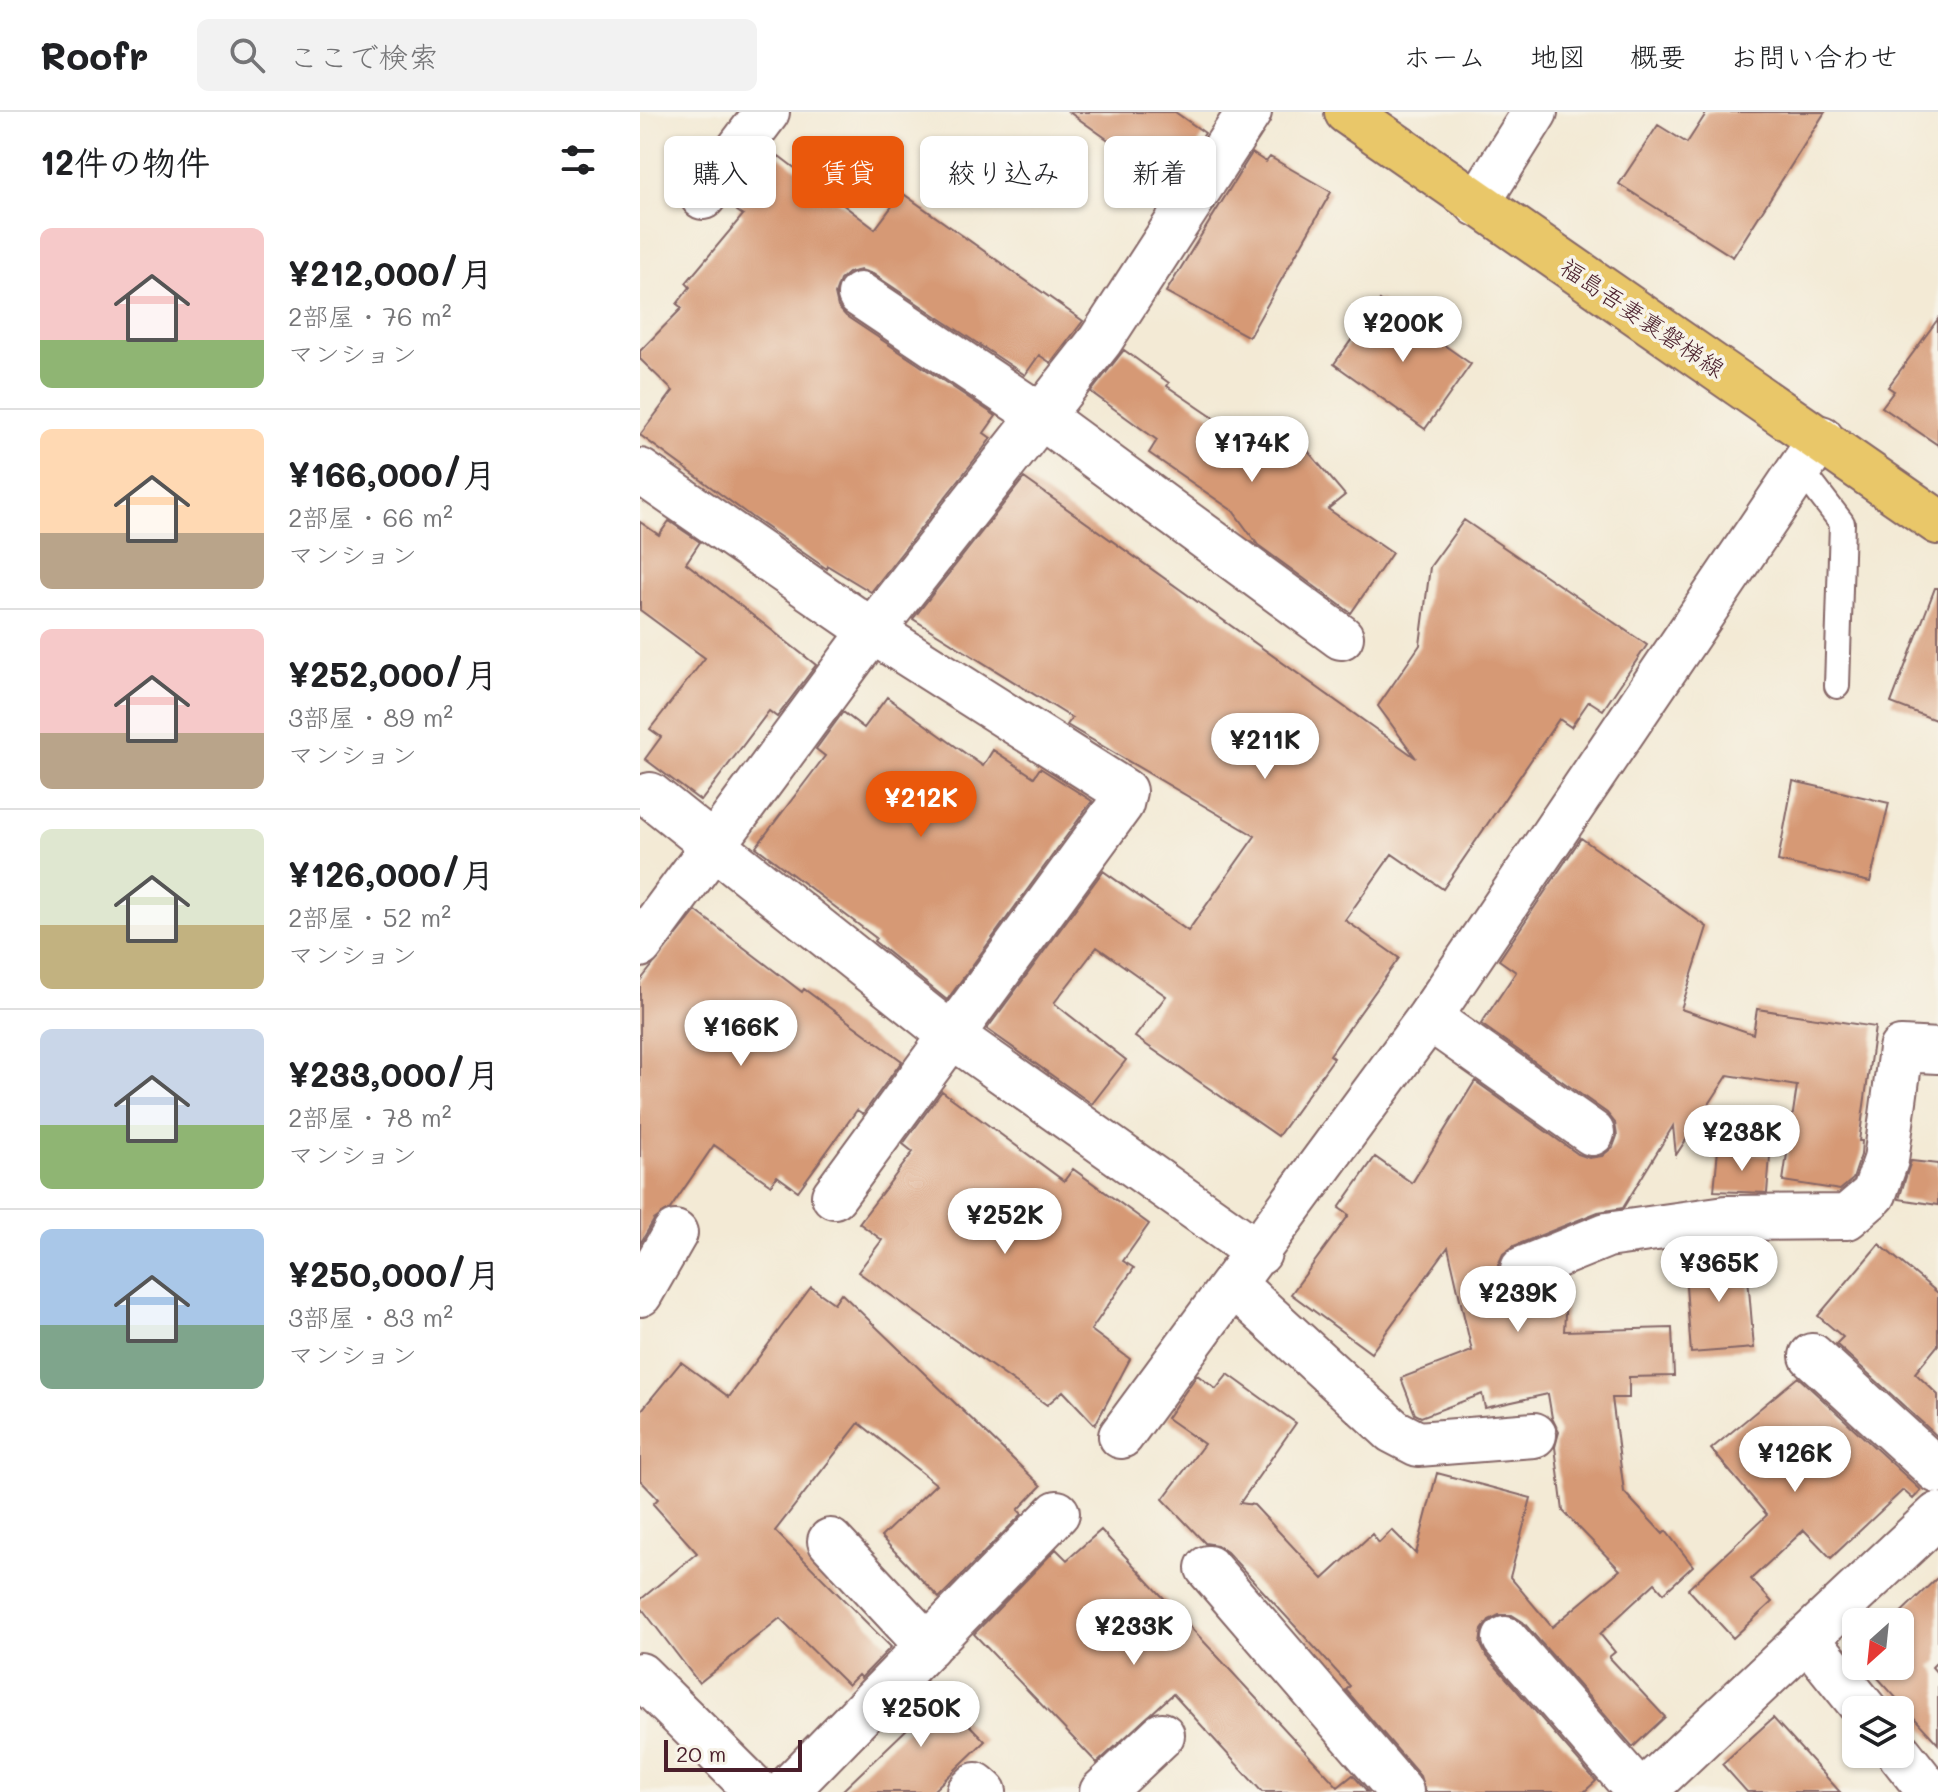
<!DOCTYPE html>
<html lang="ja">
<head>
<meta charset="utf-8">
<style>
  :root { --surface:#fff; --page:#f2f2f2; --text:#202124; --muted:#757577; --line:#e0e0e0; --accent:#ea580c }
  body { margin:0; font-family:Mali,"Klee One",sans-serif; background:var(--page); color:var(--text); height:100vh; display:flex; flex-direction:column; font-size:30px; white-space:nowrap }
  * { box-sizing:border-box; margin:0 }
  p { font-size:26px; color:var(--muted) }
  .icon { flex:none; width:44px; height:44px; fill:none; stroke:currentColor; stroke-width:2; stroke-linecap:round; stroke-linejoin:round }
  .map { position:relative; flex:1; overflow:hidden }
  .details { display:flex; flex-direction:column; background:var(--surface); width:640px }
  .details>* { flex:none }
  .top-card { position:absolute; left:24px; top:24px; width:760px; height:72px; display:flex; gap:16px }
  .needle { width:52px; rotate:207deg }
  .buttons { position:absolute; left:1202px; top:1496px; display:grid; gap:16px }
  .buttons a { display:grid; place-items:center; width:72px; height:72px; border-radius:12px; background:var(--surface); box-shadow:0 2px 6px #0004; font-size:40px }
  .scale { position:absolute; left:24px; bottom:20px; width:138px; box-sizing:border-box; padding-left:8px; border:4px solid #4a1f2b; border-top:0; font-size:22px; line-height:28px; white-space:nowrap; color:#4a1f2b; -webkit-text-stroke:6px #f7f3e8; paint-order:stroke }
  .price { position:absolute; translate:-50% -68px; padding:0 18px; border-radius:28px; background:#fff; color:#222; font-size:26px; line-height:52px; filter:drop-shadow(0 2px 4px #0008) }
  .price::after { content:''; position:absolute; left:50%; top:48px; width:24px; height:18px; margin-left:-12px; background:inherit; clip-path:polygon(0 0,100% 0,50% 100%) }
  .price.on { background:var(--accent); color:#fff }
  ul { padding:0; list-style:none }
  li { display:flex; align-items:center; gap:24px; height:200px; padding:0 40px }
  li+li { border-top:2px solid var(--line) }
  li span { display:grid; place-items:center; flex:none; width:224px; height:160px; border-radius:12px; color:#555 }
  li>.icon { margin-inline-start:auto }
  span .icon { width:96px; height:96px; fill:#fffc; stroke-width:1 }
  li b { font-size:34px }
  h2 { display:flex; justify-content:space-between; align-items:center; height:96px; padding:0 40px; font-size:34px }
  .chip { padding:0 28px; border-radius:12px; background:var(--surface); box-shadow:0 2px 6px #0004; font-size:28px; line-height:72px }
  .chip.on { background:var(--accent); color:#fff }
  header { display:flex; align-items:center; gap:48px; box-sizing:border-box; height:112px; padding:0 40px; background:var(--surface); border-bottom:2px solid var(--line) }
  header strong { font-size:38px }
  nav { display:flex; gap:44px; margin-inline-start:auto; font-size:28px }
  .search { width:560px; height:72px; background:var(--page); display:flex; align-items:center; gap:20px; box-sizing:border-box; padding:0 28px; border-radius:12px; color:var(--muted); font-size:30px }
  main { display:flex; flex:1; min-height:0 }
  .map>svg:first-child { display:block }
</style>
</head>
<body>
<header>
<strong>Roofr</strong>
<div class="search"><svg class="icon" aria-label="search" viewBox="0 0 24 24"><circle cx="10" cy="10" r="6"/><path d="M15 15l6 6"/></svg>ここで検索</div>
<nav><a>ホーム</a><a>地図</a><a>概要</a><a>お問い合わせ</a></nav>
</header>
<main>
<section class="details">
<h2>12件の物件<svg class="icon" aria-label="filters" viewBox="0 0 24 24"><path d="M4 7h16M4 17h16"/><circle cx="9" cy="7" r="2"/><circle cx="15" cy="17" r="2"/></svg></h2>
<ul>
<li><span style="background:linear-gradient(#f6c9c9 70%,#8fb573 0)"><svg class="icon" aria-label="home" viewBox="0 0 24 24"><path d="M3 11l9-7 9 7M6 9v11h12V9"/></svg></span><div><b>¥212,000/月</b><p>2部屋 · 76 m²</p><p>マンション</p></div></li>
<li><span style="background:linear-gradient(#ffd9b3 65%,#b9a48a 0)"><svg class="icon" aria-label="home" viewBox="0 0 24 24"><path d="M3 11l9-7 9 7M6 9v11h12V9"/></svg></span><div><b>¥166,000/月</b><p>2部屋 · 66 m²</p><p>マンション</p></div></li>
<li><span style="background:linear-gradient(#f6c9c9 65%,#b9a48a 0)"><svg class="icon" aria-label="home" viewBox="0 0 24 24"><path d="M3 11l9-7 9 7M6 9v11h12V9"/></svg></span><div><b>¥252,000/月</b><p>3部屋 · 89 m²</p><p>マンション</p></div></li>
<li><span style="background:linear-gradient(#dfe7d0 60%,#c2b280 0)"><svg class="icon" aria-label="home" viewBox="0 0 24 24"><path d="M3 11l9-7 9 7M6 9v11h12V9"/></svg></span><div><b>¥126,000/月</b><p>2部屋 · 52 m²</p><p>マンション</p></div></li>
<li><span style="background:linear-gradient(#c9d6e8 60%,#8fb573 0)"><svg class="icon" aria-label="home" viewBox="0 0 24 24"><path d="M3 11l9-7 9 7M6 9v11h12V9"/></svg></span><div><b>¥233,000/月</b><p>2部屋 · 78 m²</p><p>マンション</p></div></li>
<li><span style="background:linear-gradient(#a9c7e8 60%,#7fa58c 0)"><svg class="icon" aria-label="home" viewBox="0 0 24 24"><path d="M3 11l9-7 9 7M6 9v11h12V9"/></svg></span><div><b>¥250,000/月</b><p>3部屋 · 83 m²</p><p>マンション</p></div></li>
</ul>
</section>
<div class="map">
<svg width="1298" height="1680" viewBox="0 0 1298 1680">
  <rect width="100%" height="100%" fill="#f7f3e8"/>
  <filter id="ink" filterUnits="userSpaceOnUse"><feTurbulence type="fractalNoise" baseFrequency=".0125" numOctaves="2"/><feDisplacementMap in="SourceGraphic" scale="16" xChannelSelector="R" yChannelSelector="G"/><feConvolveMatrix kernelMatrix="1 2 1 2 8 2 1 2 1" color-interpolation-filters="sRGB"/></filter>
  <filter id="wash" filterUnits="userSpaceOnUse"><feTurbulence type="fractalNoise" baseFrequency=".006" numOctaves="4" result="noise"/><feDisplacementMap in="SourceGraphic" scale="32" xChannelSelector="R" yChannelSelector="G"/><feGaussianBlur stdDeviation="1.8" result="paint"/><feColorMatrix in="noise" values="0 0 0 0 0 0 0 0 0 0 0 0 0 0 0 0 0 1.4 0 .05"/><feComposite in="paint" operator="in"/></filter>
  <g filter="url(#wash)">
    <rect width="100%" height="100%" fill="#f3ead5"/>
    <g id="blocks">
      <path fill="#d69974" d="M 429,0 L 535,0 L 565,21 L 532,73 Z
        M 1067,0 L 1185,0 L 1093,145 L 979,72 L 1018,13 L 1047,31 Z
        M 612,41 L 626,50 L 630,45 L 691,80 L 609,225 L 526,180 Z
        M 139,44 L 235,117 L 262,81 L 443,209 L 411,251 L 399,243 L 385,263 L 233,162 L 221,158 L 208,161 L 200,168 L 195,182 L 198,195 L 206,204 L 356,304 L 344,321 L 351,326 L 343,337 L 231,480 L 188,454 L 187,457 L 113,406 L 0,323 L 33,279 L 0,247 L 0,239 L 42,196 L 37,192 L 50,175 L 46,171 L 103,103 L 97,99 Z
        M 740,188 L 831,252 L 785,317 L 694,252 Z
        M 1298,207 L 1298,333 L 1242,295 L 1254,279 L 1248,275 Z
        M 484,238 L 529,271 L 527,274 L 631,345 L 656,325 L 705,383 L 688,397 L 752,441 L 711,501 L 618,433 L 593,399 L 509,341 L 517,328 L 451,280 Z
        M 384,366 L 776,646 L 738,594 L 780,533 L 790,455 L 824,408 L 1007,533 L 963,598 L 949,589 L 931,615 L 919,607 L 803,777 L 752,742 L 705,808 L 759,846 L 690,943 L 694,946 L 638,1024 L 495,925 L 526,884 L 457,835 L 414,891 L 486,948 L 452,992 L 347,917 L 463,759 L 548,819 L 615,724 L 427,613 L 432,606 L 273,507 Z
        M 29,409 L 60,430 L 46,451 L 176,553 L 137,605 L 129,599 L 61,689 L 5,647 L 21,625 L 10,617 L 65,546 L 0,498 L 0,410 L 19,423 Z
        M 1295,476 L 1298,476 L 1298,609 L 1251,591 Z
        M 247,585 L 343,654 L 353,638 L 394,665 L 400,656 L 452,689 L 307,888 L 234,829 L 236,826 L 116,735 L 185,644 L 176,637 L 203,600 L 224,616 Z
        M 1153,669 L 1249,691 L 1230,770 L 1138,749 Z
        M 941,726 L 1067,815 L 1041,897 L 1113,922 L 1117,897 L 1235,915 L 1219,1029 L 1222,1029 L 1221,1043 L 1213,1067 L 1200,1078 L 1143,1069 L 1157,974 L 1088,963 L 1036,1043 L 1033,1014 L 983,1096 L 958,1100 L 874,1134 L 863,1142 L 858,1153 L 860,1166 L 867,1176 L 879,1182 L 927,1169 L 924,1219 L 1032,1216 L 1034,1264 L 989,1265 L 989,1286 L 972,1286 L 984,1380 L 1023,1422 L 1026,1419 L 1053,1454 L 1024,1481 L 1015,1471 L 960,1522 L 975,1540 L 969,1545 L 1025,1605 L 993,1635 L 883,1510 L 872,1503 L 859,1503 L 849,1508 L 842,1518 L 840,1531 L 846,1543 L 956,1669 L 944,1680 L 785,1680 L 780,1664 L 706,1578 L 710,1574 L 587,1440 L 577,1433 L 565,1431 L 523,1387 L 564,1332 L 527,1306 L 557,1263 L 576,1277 L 588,1262 L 656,1311 L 600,1391 L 614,1393 L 683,1467 L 732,1422 L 739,1431 L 752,1418 L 776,1442 L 797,1361 L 891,1386 L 870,1465 L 912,1515 L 980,1458 L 923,1399 L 915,1335 L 919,1320 L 912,1306 L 908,1282 L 845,1296 L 842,1282 L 781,1305 L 775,1302 L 761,1266 L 832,1239 L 808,1135 L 731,1241 L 651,1182 L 709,1103 L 699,1096 L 735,1045 L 772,1071 L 835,969 L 938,1042 L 949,1046 L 962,1044 L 973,1035 L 977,1024 L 975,1011 L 967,1001 L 841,912 L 876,860 L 859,848 Z
        M 56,799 L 162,880 L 164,877 L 262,949 L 223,1002 L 217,998 L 158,1079 L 137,1064 L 131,1073 L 74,1033 L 30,1097 L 14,1108 L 0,1132 L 0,869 Z
        M 302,979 L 424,1069 L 433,1057 L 509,1112 L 483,1149 L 494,1156 L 451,1218 L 490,1247 L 455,1313 L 423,1279 L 407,1293 L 218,1160 L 242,1128 L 219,1111 L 273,1040 L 263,1032 Z
        M 1078,1038 L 1130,1044 L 1127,1081 L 1074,1079 Z
        M 1271,1049 L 1298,1052 L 1298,1093 L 1259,1087 Z
        M 1239,1132 L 1298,1181 L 1298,1233 L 1275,1261 L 1298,1283 L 1298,1325 L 1196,1232 L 1203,1225 L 1178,1204 Z
        M 1106,1142 L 1114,1236 L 1051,1241 L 1044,1147 Z
        M 171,1175 L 194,1191 L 201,1181 L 401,1374 L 378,1398 L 382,1402 L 299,1486 L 241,1425 L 296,1372 L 219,1311 L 135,1419 L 251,1535 L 221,1566 L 218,1563 L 208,1573 L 140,1506 L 59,1571 L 0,1494 L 0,1488 L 57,1441 L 13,1392 L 18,1387 L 0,1368 L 0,1300 L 41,1250 L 89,1285 Z
        M 1158,1265 L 1281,1378 L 1273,1387 L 1263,1378 L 1191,1446 L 1164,1418 L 1111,1467 L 1132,1490 L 1093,1526 L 1048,1477 L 1127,1403 L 1071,1337 Z
        M 461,1418 L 698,1675 L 713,1663 L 728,1680 L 622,1680 L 533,1582 L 457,1651 L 334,1522 L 416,1437 L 427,1448 Z
        M 1298,1465 L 1298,1549 L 1292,1555 L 1298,1562 L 1298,1632 L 1227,1554 L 1260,1554 L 1260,1510 L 1251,1510 Z
        M 287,1570 L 345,1629 L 292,1680 L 201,1680 L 268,1616 L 256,1602 Z
        M 1133,1606 L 1200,1680 L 1107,1680 L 1082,1652 Z"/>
    </g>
  </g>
  <g filter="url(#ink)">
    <use href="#blocks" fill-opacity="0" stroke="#856666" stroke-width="2"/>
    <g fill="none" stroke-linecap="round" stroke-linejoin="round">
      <defs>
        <path id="service" d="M 1162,359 L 1202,411 L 1197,574"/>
        <path id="minor" d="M 63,85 L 127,0
          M 837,92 L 895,0
          M 220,183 L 399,303 L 701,525
          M 0,359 L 232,519 L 484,679 L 481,692 L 194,1084
          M 10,683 L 311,923 L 619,1141
          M 0,833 L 232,519 L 460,229 L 609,0
          M 789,906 L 952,1021
          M 883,1157 L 967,1123 L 1086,1106 L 1207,1105 L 1234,1082 L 1246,1048 L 1261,937 L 1298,939
          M 594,1173 L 753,1319 L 778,1332 L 894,1323
          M 0,1182 L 35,1121
          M 1172,1244 L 1298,1359
          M 481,1324 L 789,906 L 1181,326
          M 190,1429 L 288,1534
          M 568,1456 L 761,1680
          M 1167,1526 L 1225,1598
          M 865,1527 L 999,1680
          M 0,1563 L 118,1680
          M 1260,1642 L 1290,1680
          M 145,1680 L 417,1401
          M 329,1680 L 336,1673 L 344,1680
          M 462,1680 L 522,1623
          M 1003,1680 L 1298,1403"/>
        <path id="primary" d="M 707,0 L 1298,410"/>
      </defs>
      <use href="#service" stroke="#856666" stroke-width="28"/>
      <use href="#minor" stroke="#856666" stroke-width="48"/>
      <use href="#primary" stroke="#856666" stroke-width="48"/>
      <use href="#service" stroke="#fff" stroke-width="24"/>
      <use href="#minor" stroke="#fff" stroke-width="44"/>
      <use href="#primary" stroke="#e9c769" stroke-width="44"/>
    </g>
  </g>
  <g text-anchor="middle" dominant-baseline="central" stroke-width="7" stroke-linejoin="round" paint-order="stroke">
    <g font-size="24" fill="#4a1f2b" stroke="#f7f3e8">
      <text transform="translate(1003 205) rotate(34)">福島吾妻裏磐梯線</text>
    </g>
  </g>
</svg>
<div class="buttons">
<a><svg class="needle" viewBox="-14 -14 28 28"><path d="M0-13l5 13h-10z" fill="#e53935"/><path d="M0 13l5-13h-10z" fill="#757577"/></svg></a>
<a><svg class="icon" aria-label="layers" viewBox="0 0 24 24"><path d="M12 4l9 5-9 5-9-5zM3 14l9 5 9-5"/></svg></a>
</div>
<div class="scale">20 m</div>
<b class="price" style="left:763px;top:252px">¥200K</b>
<b class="price" style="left:612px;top:372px">¥174K</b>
<b class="price" style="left:625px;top:669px">¥211K</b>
<b class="price on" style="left:281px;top:727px">¥212K</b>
<b class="price" style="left:101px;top:956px">¥166K</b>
<b class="price" style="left:1102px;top:1061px">¥238K</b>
<b class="price" style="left:365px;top:1144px">¥252K</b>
<b class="price" style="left:1079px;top:1192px">¥365K</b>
<b class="price" style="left:878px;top:1222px">¥239K</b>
<b class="price" style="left:1155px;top:1382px">¥126K</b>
<b class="price" style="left:494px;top:1555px">¥233K</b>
<b class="price" style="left:281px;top:1637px">¥250K</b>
<div class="top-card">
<a class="chip">購入</a>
<a class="chip on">賃貸</a>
<a class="chip">絞り込み</a>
<a class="chip">新着</a>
</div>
</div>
</main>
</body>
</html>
